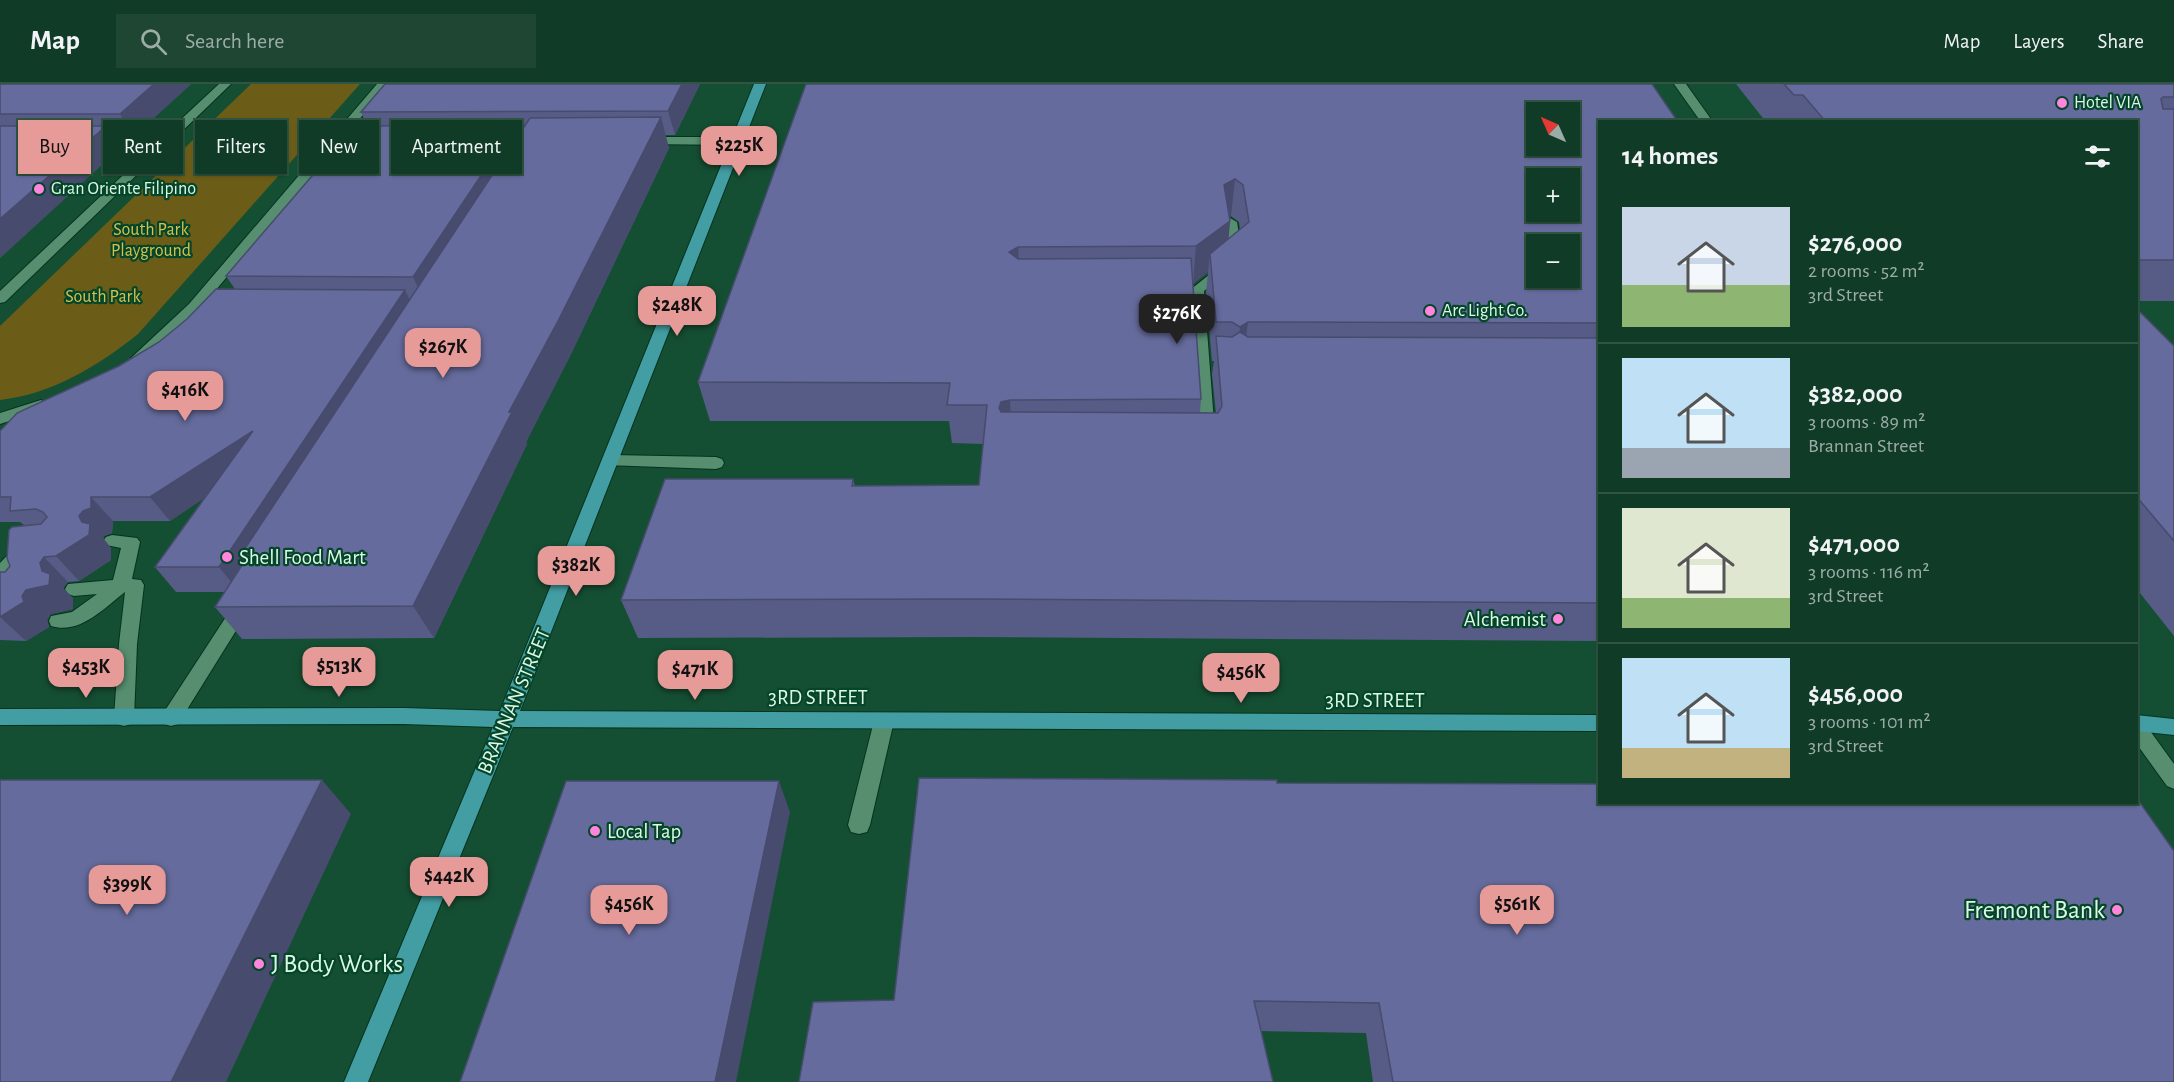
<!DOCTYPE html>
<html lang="en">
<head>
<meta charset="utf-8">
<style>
  :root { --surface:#103b26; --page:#1e4632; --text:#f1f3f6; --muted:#9cada7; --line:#305543; --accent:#e69b98 }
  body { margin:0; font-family:"Alegreya Sans",sans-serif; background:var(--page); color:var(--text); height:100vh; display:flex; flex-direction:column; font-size:22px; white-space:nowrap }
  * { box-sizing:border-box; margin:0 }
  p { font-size:20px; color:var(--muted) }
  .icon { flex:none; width:33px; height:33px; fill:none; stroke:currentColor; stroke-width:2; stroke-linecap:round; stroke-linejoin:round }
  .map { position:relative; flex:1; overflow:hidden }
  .sheet { position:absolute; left:1598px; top:36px; width:540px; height:684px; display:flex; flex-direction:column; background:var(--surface); border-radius:0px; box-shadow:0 2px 4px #0004,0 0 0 2px var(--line) }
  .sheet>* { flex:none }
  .guide { position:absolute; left:18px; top:36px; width:570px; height:54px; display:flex; gap:12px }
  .needle { width:39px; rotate:315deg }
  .buttons { position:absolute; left:1526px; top:18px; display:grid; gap:12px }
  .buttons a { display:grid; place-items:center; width:54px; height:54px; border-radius:0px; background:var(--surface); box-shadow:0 2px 4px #0004,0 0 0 2px var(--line); font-size:30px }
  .price { position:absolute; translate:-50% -51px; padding:0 14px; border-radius:12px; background:var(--accent); color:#111; font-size:20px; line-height:39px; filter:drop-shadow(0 2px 3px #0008) }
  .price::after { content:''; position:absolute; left:50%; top:36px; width:18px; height:14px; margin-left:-9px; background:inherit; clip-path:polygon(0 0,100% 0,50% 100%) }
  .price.selected { background:#222; color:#fff }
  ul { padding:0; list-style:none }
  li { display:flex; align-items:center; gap:18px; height:150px; padding:0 24px }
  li+li { border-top:2px solid var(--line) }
  li span { display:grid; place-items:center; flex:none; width:168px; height:120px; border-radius:0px; color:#555 }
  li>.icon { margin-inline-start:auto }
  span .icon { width:72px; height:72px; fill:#fffc; stroke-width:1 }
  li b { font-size:26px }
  h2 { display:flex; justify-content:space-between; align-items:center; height:72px; padding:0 24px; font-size:26px }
  .pill { padding:0 21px; border-radius:0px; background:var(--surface); box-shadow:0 2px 4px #0004,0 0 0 2px var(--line); font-size:21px; line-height:54px }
  .pill.selected { background:var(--accent); color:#111 }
  header { display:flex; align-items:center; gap:36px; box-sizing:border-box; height:84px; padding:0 30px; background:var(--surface); border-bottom:2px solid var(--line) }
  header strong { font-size:28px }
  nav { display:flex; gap:33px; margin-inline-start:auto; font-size:21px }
  .search { width:420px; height:54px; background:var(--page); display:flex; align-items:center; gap:15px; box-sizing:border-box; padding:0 21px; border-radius:0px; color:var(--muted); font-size:22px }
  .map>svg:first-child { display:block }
</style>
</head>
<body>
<header>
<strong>Map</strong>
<div class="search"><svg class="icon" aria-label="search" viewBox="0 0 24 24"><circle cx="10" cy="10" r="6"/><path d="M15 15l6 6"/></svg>Search here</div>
<nav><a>Map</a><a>Layers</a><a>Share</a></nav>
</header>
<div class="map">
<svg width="2174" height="998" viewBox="0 0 2174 998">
  <rect width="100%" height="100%" fill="#154f33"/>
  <path fill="#6b5d18" d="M 251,0 L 360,0 L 138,250 C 98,282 52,310 0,316 L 0,242 Z"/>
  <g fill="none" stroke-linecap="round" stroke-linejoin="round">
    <defs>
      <path id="minor" d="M 219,0 L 231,0 L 5,218 L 0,219 L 0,207 L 154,62 L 92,62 L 86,58 L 88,55 L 161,54 Z
        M 377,0 L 389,0 L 199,226 L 158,266 L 143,277 L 133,277 L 131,274 L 189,220 Z
        M 1674,0 L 1686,0 L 1713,38 L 1701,38 Z
        M 644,53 L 738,53 L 744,57 L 738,61 L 640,60 L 640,54 Z
        M 1230,134 L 1237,138 L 1243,176 L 1204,207 L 1215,351 L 1213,355 L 1201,355 L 1199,351 L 1190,206 L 1229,175 L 1223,138 Z
        M 41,316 L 49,321 L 47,325 L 0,340 L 0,329 Z
        M 611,371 L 716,373 L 722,375 L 724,379 L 722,383 L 716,385 L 605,381 L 603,377 L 605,373 Z
        M 112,451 L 137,454 L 140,458 L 132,495 L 141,496 L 144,501 L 137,560 L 134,634 L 131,640 L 124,642 L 117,640 L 114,634 L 119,560 L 125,508 C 104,524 80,551 51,542 L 49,537 L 51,532 L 72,528 L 97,510 L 74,512 L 68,510 L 65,505 L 68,500 L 113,496 L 121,464 L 106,461 L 103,457 L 106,453 Z
        M 25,457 L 31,459 L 34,463 L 31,467 L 6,496 L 0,498 L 0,479 L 19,459 Z
        M 243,514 L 249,516 L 252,521 L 178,640 L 171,642 L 164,640 L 161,634 L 164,628 L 237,516 Z
        M 884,629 L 891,631 L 894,637 L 870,741 L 867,748 L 859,750 L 851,748 L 848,741 L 874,637 L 877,631 Z
        M 2136,635 L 2143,637 L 2174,680 L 2174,705 L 2167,702 L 2136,659 Z"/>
      <path id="major" d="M 754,0 L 766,0 L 520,627 L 1599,631 L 1599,647 L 513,643 L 368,998 L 344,998 L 493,643 L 404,640 L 0,641 L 0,625 L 404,624 L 500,627 Z
        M 2136,631 L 2174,635 L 2174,651 L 2136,647 Z"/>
    </defs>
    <use href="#minor" stroke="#05331e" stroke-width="2"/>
    <use href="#major" stroke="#05331e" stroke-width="2"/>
    <use href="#minor" fill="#568e6f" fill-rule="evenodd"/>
    <use href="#major" fill="#429ea3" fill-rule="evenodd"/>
  </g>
  <path fill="#575c86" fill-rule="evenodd" d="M 0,0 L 191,0 L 134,52 L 112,52 L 120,64 L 0,174 Z
    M 700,0 L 675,51 L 665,51 L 669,64 L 571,270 L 526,358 L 527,360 L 434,554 L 242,555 L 215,523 L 225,508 L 176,508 L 155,483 L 204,414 L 170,437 L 113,437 L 112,449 L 104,452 L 103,454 L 111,464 L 111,476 L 79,497 L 68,498 L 63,504 L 73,514 L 73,525 L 51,530 L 47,536 L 49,543 L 26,557 L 0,556 L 0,488 L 5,488 L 10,482 L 24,441 L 20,438 L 0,438 L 0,347 L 119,282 L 159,258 L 235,205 L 226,192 L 367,42 L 361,28 Z
    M 806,0 L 1599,38 L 1599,557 L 973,553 L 638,554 L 621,516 L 853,395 L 855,402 L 979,401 L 983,360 L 952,359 L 949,337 L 710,337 L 698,298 ZM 1231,132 L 1239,138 L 1240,145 L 1228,155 L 1230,137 L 1230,133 ZM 1208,188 L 1206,208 L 1212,277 L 1214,277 L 1212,290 L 1216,329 L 1200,328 L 1201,315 L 1193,200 Z
    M 1736,0 L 2174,0 L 2174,217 L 2136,217 L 2136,38 L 1766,38 Z
    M 2136,224 L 2174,262 L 2174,552 L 2136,504 Z
    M 1277,699 L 2174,998 L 1373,998 L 1366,949 L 1261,947 L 894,916 Z"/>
  <path fill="#474b6d" d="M 154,0 L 191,0 L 134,52 L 120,30 Z
    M 682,0 L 700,0 L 675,51 L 668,27 Z
    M 661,33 L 669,64 L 571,270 L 526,358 L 527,360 L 434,554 L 413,522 L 509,328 Z
    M 515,41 L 524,64 L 425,218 L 413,193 Z
    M 106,42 L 120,64 L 0,174 L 0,135 Z
    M 1235,95 L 1231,132 L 1221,138 L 1224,101 Z
    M 1230,137 L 1227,174 L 1210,170 L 1208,188 L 1193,200 L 1196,162 Z
    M 1018,163 L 1020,201 L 1009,168 Z
    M 405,206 L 417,230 L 238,475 L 250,490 L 239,508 L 219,483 Z
    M 1248,238 L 1243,277 L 1236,281 L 1240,243 Z
    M 1010,316 L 1012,355 L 999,324 L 1001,318 Z
    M 253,347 L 269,371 L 170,437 L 150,413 Z
    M 91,413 L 113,437 L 112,449 L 104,452 L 103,454 L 111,464 L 111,476 L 79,497 L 56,472 L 82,438 L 79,432 Z
    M 44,473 L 68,498 L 63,504 L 73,514 L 73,525 L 51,530 L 47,536 L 49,543 L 26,557 L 0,533 L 22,512 L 26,506 L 42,487 L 40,479 Z
    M 322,696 L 351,730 L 226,998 L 171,998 Z
    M 779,697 L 790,728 L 736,998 L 715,998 Z"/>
  <path fill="#656b9c" stroke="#474b6d" stroke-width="1.5" fill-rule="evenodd" d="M 0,0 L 154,0 L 120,30 L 0,30 Z
    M 385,0 L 682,0 L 668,27 L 361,28 Z
    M 806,0 L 1652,0 L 1678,38 L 1599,38 L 1599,239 L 1248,238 L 1240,243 L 1232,238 L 1216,238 L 1210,170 L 1249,138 L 1243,101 L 1235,95 L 1224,101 L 1230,137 L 1196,162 L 1018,163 L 1009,168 L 1018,175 L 1191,174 L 1201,315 L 1010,316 L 1001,318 L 999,324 L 1001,328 L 1218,329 L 1222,322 L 1216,252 L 1232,253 L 1240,248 L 1248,253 L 1599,254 L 1599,519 L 969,515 L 621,516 L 665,395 L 853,395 L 852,402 L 979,401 L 987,321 L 947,321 L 950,299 L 698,298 ZM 1536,28 L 1569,28 L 1569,62 L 1536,62 ZM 1536,94 L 1569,94 L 1569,128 L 1536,128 ZM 1536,160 L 1569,160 L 1569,194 L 1536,194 Z
    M 1784,0 L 2174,0 L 2174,13 L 2163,13 L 2161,15 L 2163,25 L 2174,25 L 2174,176 L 2136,176 L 2136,38 L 1826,38 L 1803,11 L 1794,11 Z
    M 661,33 L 558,237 L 509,328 L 512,328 L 413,522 L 215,523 L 246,475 L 238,475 L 530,34 Z
    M 515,41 L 413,193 L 226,192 L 318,85 L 311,86 L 350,42 Z
    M 0,42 L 106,42 L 0,135 Z
    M 216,205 L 405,206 L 219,483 L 155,483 L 253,347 L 150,413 L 91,413 L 91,424 L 83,427 L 79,432 L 82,438 L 90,440 L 89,451 L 56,472 L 44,473 L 40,479 L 42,487 L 50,490 L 49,501 L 26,506 L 22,512 L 24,518 L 0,533 L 0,488 L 5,488 L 10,482 L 7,474 L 9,446 L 12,443 L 41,440 L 47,433 L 43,428 L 36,425 L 10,427 L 11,413 L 0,413 L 0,347 L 17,329 L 119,282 L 159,258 L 187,235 Z
    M 2136,224 L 2174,262 L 2174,457 L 2136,412 Z
    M 919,694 L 1277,696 L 1277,699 L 1599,700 L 1599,718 L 2136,718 L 2136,713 L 2174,767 L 2174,998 L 1393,998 L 1379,919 L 1254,917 L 1273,998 L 799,998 L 813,918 L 894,916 Z
    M 0,696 L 322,696 L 171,998 L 0,998 Z
    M 566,697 L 779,697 L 715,998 L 460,998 Z"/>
  <g fill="#ff85df" stroke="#054529" stroke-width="2">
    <circle cx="2062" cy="19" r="6"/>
    <circle cx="39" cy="105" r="6"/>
    <circle cx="1430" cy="227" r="6"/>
    <circle cx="227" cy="473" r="6"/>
    <circle cx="1558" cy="535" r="6"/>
    <circle cx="595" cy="747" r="6"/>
    <circle cx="2117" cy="826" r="6"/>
    <circle cx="259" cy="880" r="6"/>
  </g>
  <g text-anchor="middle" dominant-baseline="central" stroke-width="4.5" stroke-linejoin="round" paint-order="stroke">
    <g font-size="18" fill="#dbf8e6" stroke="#054529" text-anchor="start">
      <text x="2074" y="19">Hotel VIA</text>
      <text x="51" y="105">Gran Oriente Filipino</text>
      <text x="1442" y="227">Arc Light Co.</text>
    </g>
    <g font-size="18" fill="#d7c14e" stroke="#054529">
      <text x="151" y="146">South Park<tspan x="151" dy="21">Playground</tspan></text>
      <text x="103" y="213">South Park</text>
    </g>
    <g font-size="21" fill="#dbf8e6" stroke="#054529" text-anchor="start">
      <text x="239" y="473">Shell Food Mart</text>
      <text x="1546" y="535" text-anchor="end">Alchemist</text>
      <text x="607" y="747">Local Tap</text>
    </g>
    <g font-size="21" fill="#dbf8e6" stroke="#054529">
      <text x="818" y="613">3RD STREET</text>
      <text x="1375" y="616">3RD STREET</text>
      <text transform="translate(514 617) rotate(-67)">BRANNAN STREET</text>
    </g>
    <g font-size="26" fill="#dbf8e6" stroke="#054529" text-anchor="end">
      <text x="2105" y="826">Fremont Bank</text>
      <text x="271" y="880" text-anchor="start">J Body Works</text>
    </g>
  </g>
</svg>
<div class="buttons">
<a><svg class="needle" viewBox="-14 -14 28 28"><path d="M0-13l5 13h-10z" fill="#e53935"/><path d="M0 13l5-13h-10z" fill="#9cada7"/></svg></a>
<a>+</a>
<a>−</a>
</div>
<b class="price" style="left:739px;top:93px">$225K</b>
<b class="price" style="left:677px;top:253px">$248K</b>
<b class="price selected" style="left:1177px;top:261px">$276K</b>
<b class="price" style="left:443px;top:295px">$267K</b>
<b class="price" style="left:185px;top:338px">$416K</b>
<b class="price" style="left:576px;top:513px">$382K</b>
<b class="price" style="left:339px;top:614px">$513K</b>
<b class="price" style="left:86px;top:615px">$453K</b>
<b class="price" style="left:695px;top:617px">$471K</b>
<b class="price" style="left:1241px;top:620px">$456K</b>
<b class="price" style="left:449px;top:824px">$442K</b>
<b class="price" style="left:127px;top:832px">$399K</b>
<b class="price" style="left:629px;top:852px">$456K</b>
<b class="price" style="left:1517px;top:852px">$561K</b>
<div class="guide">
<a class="pill selected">Buy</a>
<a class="pill">Rent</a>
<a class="pill">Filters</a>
<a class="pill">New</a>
<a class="pill">Apartment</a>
</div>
<section class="sheet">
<h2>14 homes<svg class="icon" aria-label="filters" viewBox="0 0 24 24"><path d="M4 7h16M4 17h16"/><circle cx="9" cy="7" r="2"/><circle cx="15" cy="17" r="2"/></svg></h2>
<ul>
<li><span style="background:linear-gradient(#c9d6e8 65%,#8fb573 0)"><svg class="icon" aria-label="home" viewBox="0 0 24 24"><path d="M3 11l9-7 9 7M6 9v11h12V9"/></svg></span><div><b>$276,000</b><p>2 rooms · 52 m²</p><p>3rd Street</p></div></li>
<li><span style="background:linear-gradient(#bfe0f5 75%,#9aa5b1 0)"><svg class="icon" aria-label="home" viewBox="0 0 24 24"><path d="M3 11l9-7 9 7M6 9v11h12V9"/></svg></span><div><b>$382,000</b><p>3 rooms · 89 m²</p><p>Brannan Street</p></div></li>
<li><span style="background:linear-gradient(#dfe7d0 75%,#8fb573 0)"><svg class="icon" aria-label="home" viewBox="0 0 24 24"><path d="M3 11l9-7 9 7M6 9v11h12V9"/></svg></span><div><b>$471,000</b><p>3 rooms · 116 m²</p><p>3rd Street</p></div></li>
<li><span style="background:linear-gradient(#bfe0f5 75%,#c2b280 0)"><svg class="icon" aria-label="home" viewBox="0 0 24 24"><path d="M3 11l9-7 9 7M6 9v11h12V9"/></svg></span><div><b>$456,000</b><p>3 rooms · 101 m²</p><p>3rd Street</p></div></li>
</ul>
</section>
</div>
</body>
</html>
